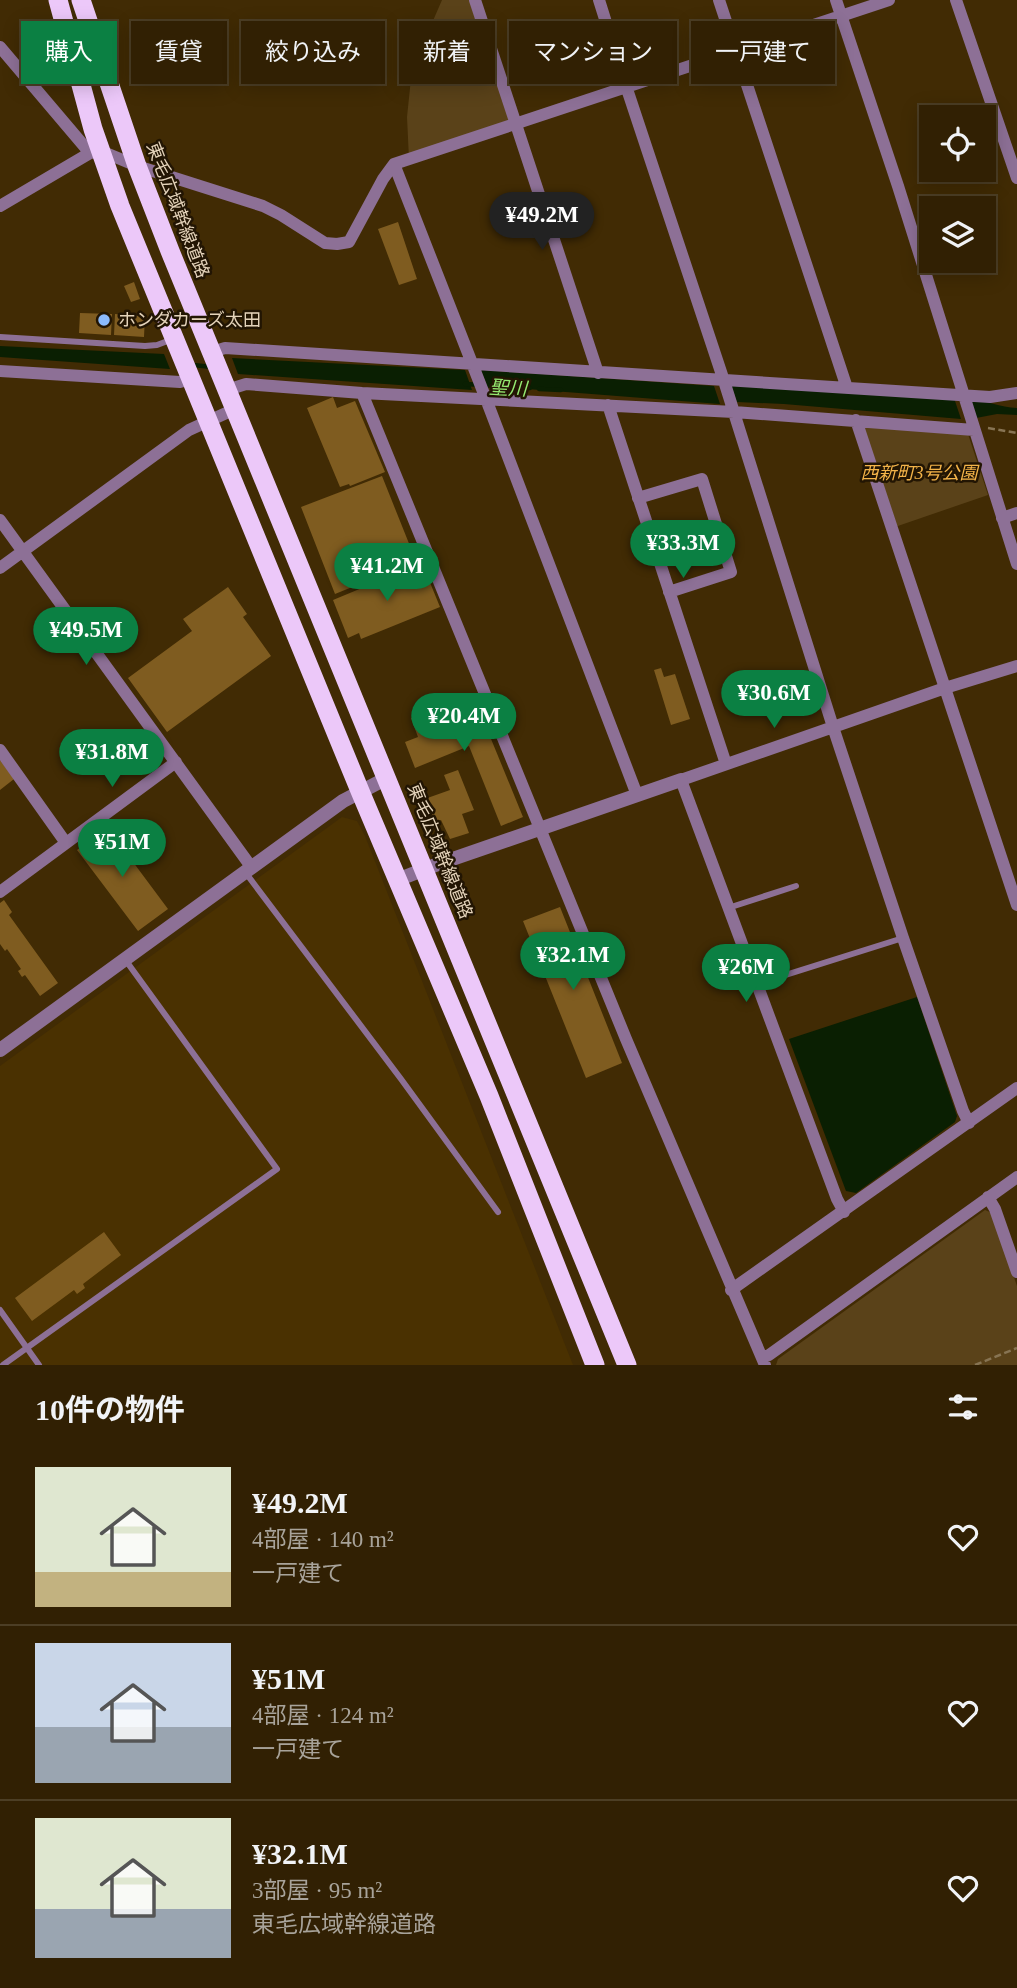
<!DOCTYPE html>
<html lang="ja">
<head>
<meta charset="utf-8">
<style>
  :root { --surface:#312003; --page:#3d2d12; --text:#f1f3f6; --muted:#a8a39a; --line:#4c3e25; --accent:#0b8043 }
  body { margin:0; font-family:"Times New Roman","Noto Sans JP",serif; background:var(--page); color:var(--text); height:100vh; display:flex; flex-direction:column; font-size:26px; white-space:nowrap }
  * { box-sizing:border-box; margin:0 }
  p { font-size:23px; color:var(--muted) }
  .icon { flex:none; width:38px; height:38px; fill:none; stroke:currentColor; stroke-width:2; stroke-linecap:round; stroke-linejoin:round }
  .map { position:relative; height:1365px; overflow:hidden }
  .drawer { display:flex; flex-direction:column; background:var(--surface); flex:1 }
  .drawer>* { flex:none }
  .hud { position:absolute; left:21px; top:21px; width:976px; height:63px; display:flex; gap:14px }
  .controls { position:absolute; left:919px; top:105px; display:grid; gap:14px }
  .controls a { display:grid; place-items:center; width:77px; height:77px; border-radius:0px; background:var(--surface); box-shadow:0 4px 18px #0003,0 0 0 2px var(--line); font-size:35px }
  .price { position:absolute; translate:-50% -60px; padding:0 16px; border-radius:24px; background:var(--accent); color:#fff; font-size:23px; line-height:46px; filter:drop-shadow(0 2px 4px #0008) }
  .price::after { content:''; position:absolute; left:50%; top:42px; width:21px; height:16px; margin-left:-10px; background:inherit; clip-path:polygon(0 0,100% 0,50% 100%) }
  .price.on { background:#222; color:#fff }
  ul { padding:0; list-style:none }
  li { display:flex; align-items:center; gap:21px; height:175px; padding:0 35px }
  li+li { border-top:2px solid var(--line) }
  li span { display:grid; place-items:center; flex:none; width:196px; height:140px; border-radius:0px; color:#555 }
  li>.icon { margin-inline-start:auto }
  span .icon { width:84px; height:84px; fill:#fffc; stroke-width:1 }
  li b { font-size:30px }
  h2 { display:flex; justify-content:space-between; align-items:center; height:84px; padding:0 35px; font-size:30px }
  .tag { padding:0 24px; border-radius:0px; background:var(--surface); box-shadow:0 4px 18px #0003,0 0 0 2px var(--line); font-size:24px; line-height:63px }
  .tag.on { background:var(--accent); color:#fff }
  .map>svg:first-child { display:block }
</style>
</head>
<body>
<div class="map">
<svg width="1017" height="1365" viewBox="0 0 1017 1365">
  <rect width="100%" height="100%" fill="#412b04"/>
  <path fill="#4a3101" d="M 342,817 L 357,821 L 365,836 L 573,1365 L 0,1365 L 0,1066 Z"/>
  <path fill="#5a4219" d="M 442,0 L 475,0 L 517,122 L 409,159 L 407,117 L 412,69 Z
    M 858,425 L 968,434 L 988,495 L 892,528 Z
    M 985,1210 L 992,1213 L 1017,1286 L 1017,1365 L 776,1365 L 778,1359 Z"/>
  <path fill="#0a1f02" d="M 0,346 L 164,354 L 170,369 L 0,357 Z
    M 232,358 L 465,370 L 472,390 L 238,374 Z
    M 481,370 L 714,386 L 720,404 L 487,386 Z
    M 731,385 L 954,398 L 961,419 L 784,404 L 737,402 Z
    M 970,398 C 986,401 1000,407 1017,408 L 1017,415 L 997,414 L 976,418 Z
    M 917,997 L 957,1116 L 955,1122 L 856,1193 L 846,1191 L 789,1039 Z"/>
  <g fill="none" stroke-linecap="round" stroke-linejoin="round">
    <path stroke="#0a1f02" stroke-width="4.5" d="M 193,365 L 212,367
      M 465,384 L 499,386
      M 507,387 L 530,388
      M 539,389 L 561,390"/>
  </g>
  <path fill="#7f5c20" d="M 585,60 L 591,80 L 577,85 L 570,65 Z
    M 398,222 L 417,279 L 399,285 L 378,229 Z
    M 134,282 L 140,299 L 131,302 L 124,286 Z
    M 80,313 L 112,314 L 111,335 L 79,333 Z
    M 115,314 L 145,316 L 144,337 L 114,335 Z
    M 333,397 L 337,408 L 355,401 L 385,472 L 350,486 L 349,484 L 340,487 L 307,408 Z
    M 382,476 L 416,561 L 335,594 L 301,507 Z
    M 422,563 L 440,607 L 361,639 L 359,633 L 348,638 L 333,600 Z
    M 228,587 L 247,614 L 243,617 L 271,656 L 167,732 L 128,678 L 192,631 L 183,619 Z
    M 661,668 L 664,677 L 675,674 L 690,719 L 671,725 L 654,670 Z
    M 449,702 L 457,722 L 480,712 L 523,817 L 501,826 L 469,746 L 415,768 L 405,742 L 418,737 L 411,718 Z
    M 0,760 L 14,779 L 0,790 Z
    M 458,770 L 474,810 L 462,814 L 469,833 L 450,839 L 441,820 L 429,825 L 419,801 L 450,790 L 444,775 Z
    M 107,827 L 168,909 L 138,931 L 77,850 Z
    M 4,900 L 12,912 L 9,915 L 58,983 L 40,996 L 25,975 L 22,977 L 18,971 L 21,969 L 7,949 L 5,951 L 0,944 L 0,903 Z
    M 560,907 L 622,1063 L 586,1078 L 523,921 Z
    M 104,1232 L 121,1255 L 83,1284 L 85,1288 L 77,1294 L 74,1290 L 32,1321 L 15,1298 Z"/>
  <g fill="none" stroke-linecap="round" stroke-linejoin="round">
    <path stroke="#877453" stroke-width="2.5" stroke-dasharray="7 3.5" stroke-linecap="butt" d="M 988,428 L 1017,433
      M 975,1365 L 1017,1348"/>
    <path stroke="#8d7096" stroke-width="6" d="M 0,337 L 145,346 L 157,345 L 173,339
      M 245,872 L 401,1079 L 498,1212
      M 728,908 L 796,886
      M 757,984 L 903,938
      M 0,1310 L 39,1365
      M 3,1365 L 277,1169 L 124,958"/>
    <path stroke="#8d7096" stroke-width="12" d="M 475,0 L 598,373
      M 599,0 L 626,86 L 725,384 L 833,727 L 903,938 L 963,1111 L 969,1123
      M 719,0 L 847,388
      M 836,0 L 898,186 L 1017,564
      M 956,0 L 1017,178
      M 0,47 L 90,153
      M 394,164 L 486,399 L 637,795
      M 0,206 L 90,153 L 101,151 L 137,166 L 263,206 L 281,215 L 325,243 L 337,244 L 349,242 L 383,179 L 394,164 L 889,0
      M 212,352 L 225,348 L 990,397 L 1017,393
      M 0,371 L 180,382 L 191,379
      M 227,390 L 246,384 L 362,393 L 734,412 L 974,430
      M 362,393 L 626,1039 L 765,1365
      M 608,405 L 726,764
      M 856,420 L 1017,905
      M 638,498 L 702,479 L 731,572 L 669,592
      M 1002,518 L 1017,513
      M 0,520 L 252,868
      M 0,568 L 189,430 L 235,409
      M 0,750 L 66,843
      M 0,892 L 176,762
      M 988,1197 L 995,1209 L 1017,1272
      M 844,1212 L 837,1199 L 681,780 L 945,688 L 1017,666
      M 731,1290 L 1017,1088
      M 762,1358 L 769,1355 L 1017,1177"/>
    <path stroke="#8d7096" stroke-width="14" d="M 397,880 L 438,864 L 681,780
      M 0,1050 L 343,801 L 387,778"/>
    <path stroke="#ecc8f9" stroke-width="19" d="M 58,0 L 93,129 L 120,206 L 360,791 L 489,1096 L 595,1365
      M 81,0 L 137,166 L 170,251 L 627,1365"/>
  </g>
  <circle fill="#8bbafc" stroke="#221503" stroke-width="2.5" cx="104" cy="320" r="7"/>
  <g text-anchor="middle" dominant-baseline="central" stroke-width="5" stroke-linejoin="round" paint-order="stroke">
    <g font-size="18" fill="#e4d3ba" stroke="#221503">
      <text transform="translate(178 210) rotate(69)">東毛広域幹線道路</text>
      <text transform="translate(440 851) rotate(68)">東毛広域幹線道路</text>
    </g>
    <g font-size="18" fill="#e4d3ba" stroke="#221503" text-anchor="start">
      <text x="118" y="320">ホンダカーズ太田</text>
    </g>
    <g font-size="18" font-style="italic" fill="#f4b449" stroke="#221503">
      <text x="919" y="473">西新町3号公園</text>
    </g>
    <g font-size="19" font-style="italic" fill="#95ea71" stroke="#221503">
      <text transform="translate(508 388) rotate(3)">聖川</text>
    </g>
  </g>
</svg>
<div class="controls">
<a><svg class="icon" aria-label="locate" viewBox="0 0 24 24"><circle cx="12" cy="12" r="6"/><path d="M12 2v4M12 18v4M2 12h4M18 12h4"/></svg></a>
<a><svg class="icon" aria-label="layers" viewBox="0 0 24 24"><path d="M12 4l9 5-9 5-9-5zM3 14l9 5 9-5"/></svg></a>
</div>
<b class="price on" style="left:542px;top:252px">¥49.2M</b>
<b class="price" style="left:683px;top:580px">¥33.3M</b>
<b class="price" style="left:387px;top:603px">¥41.2M</b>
<b class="price" style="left:86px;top:667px">¥49.5M</b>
<b class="price" style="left:774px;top:730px">¥30.6M</b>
<b class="price" style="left:464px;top:753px">¥20.4M</b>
<b class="price" style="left:112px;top:789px">¥31.8M</b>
<b class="price" style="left:122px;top:879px">¥51M</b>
<b class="price" style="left:573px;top:992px">¥32.1M</b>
<b class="price" style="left:746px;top:1004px">¥26M</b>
<div class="hud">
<a class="tag on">購入</a>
<a class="tag">賃貸</a>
<a class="tag">絞り込み</a>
<a class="tag">新着</a>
<a class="tag">マンション</a>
<a class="tag">一戸建て</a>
</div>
</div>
<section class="drawer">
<h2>10件の物件<svg class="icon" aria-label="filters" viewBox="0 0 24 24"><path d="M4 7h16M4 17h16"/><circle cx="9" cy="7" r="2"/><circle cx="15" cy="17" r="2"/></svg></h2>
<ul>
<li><span style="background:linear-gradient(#dfe7d0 75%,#c2b280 0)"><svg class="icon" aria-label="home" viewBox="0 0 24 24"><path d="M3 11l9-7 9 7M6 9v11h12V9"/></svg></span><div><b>¥49.2M</b><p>4部屋 · 140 m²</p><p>一戸建て</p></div><svg class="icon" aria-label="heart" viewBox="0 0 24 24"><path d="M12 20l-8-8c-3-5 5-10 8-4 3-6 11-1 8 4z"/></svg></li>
<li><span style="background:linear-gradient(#c9d6e8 60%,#9aa5b1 0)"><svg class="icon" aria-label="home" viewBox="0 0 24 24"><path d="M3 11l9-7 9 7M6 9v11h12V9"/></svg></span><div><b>¥51M</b><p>4部屋 · 124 m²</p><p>一戸建て</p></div><svg class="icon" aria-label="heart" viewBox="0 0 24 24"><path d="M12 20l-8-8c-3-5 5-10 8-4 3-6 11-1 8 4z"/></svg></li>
<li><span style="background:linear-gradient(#dfe7d0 65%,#9aa5b1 0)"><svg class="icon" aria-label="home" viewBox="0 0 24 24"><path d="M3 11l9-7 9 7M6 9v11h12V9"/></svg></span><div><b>¥32.1M</b><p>3部屋 · 95 m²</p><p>東毛広域幹線道路</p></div><svg class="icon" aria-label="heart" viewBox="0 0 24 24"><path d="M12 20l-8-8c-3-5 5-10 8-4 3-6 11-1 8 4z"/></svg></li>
</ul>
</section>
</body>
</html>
